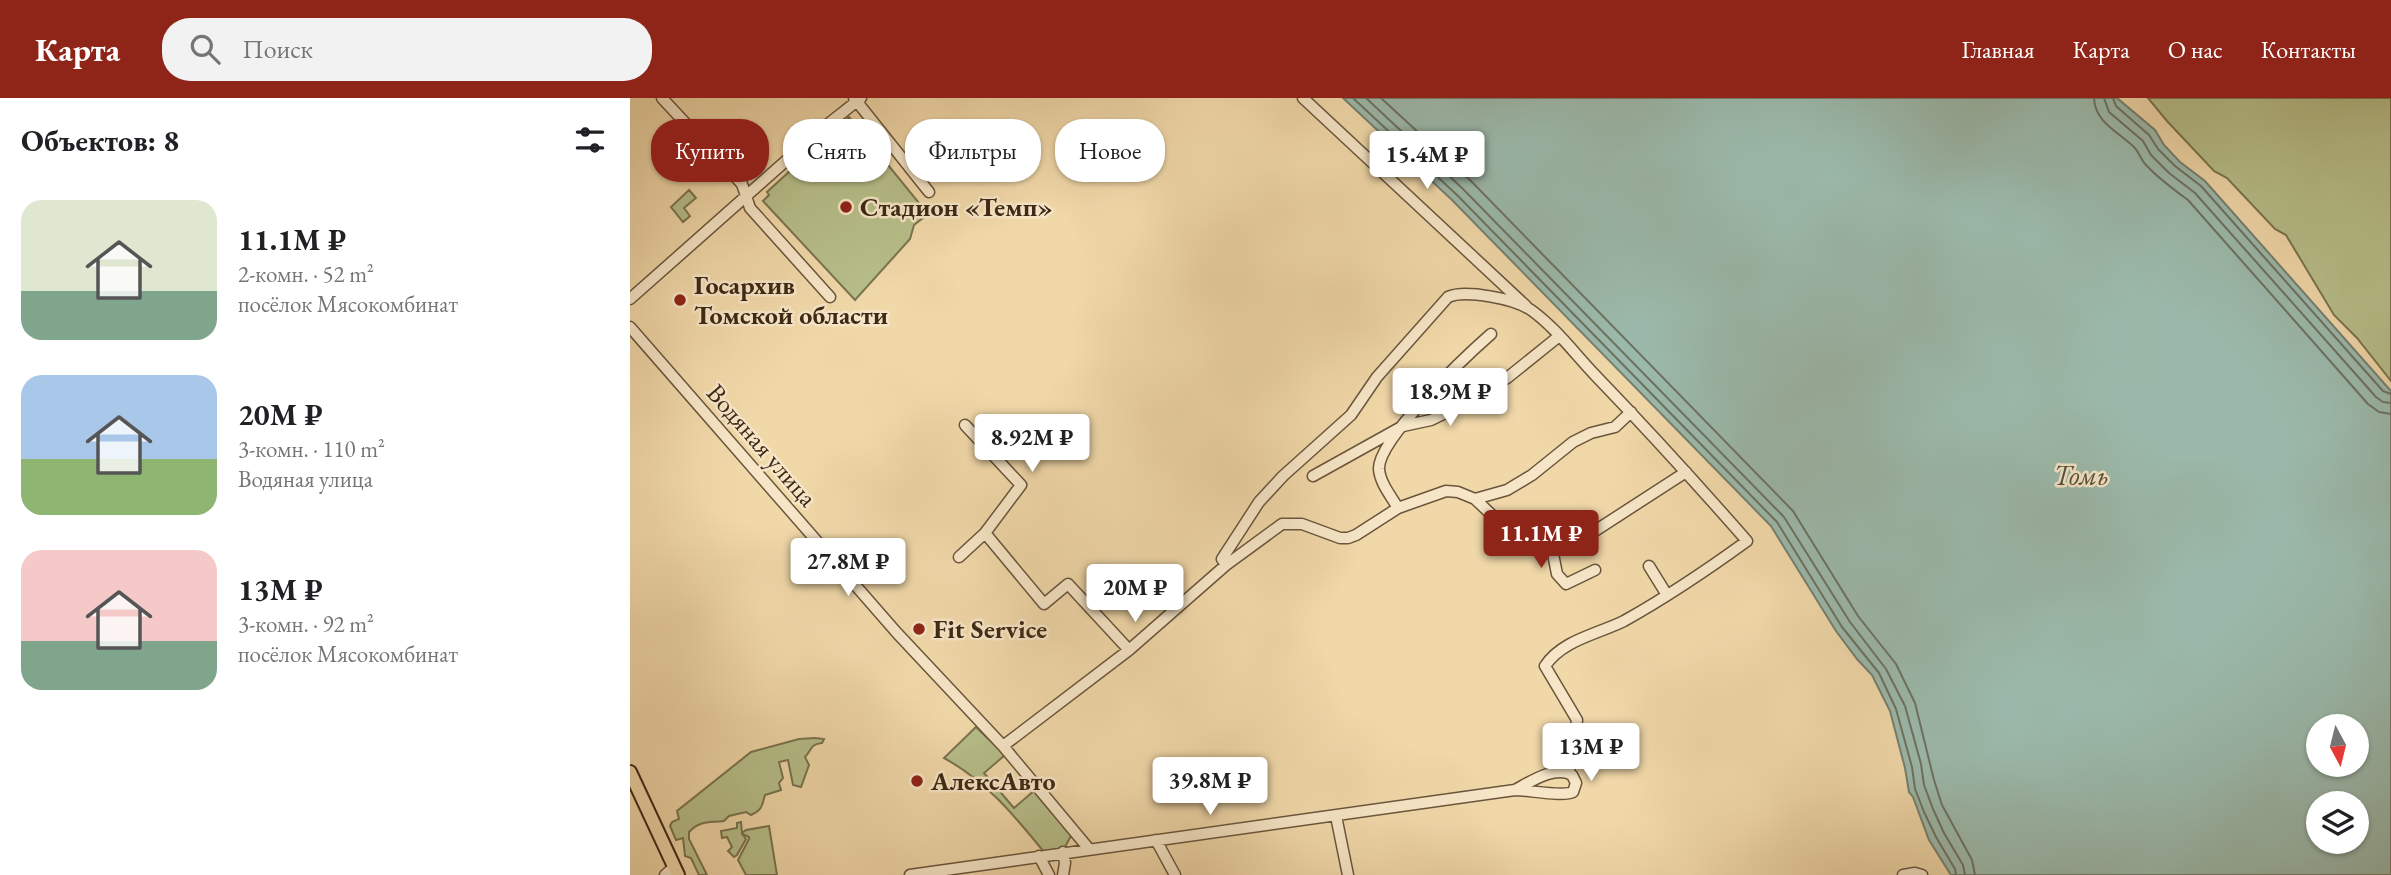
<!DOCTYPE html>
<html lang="ru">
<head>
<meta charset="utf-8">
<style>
  :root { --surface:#fff; --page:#f2f2f2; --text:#202124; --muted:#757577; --accent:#8f2418 }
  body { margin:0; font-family:"EB Garamond",serif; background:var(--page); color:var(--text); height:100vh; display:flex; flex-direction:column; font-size:26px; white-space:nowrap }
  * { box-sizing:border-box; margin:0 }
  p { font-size:23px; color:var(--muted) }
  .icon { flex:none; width:38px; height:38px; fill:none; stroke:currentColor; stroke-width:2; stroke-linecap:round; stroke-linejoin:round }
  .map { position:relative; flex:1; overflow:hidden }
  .side { display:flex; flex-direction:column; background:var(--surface); width:630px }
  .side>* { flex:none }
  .hud { position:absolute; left:21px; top:21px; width:665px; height:63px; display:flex; gap:14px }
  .needle { width:46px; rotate:173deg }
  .tools { position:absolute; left:1676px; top:616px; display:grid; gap:14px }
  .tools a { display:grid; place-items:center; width:63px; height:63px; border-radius:50%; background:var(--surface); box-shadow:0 2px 5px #0004; font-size:35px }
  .price { position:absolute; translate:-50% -60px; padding:0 16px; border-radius:7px; background:#fff; color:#222; font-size:23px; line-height:46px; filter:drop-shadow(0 2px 4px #0008) }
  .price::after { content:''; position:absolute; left:50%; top:42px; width:21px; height:16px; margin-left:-10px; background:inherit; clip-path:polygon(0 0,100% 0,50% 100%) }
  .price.selected { background:var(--accent); color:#fff }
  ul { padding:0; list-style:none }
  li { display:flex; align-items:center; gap:21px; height:175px; padding:0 21px }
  li span { display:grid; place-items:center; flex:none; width:196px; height:140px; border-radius:21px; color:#555 }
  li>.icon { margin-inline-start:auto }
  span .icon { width:84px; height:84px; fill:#fffc; stroke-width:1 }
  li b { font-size:30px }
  h2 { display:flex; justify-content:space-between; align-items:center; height:84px; padding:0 21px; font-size:30px }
  .pill { padding:0 24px; border-radius:28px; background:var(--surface); box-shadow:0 2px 5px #0004; font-size:24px; line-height:63px }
  .pill.selected { background:var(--accent); color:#fff }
  header { display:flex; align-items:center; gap:42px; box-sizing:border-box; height:98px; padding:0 35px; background:var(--accent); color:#fff }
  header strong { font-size:33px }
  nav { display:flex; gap:38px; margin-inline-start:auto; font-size:24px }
  .search { width:490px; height:63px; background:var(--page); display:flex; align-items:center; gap:18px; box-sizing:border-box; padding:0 24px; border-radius:28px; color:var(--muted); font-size:26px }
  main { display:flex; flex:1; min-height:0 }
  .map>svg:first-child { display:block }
</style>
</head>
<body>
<header>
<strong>Карта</strong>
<div class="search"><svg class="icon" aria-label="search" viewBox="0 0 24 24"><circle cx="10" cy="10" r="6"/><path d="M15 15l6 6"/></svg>Поиск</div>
<nav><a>Главная</a><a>Карта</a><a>О нас</a><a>Контакты</a></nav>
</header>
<main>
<section class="side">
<h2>Объектов: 8<svg class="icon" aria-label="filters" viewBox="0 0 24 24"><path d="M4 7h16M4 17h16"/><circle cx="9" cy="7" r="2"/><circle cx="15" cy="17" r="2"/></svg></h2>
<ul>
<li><span style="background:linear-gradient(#dfe7d0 65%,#7fa58c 0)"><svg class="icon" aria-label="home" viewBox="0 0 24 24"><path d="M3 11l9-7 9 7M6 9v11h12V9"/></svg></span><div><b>11.1M ₽</b><p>2-комн. · 52 m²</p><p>посёлок Мясокомбинат</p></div></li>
<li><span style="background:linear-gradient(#a9c7e8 60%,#8fb573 0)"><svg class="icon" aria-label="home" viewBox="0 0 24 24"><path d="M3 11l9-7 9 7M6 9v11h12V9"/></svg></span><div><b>20M ₽</b><p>3-комн. · 110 m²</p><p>Водяная улица</p></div></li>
<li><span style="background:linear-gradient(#f6c9c9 65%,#7fa58c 0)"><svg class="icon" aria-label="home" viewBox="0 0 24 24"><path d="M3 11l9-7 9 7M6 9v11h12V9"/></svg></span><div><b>13M ₽</b><p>3-комн. · 92 m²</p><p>посёлок Мясокомбинат</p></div></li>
</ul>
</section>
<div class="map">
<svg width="1761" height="777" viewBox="0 0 1761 777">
  <rect width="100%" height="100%" fill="#f1d8a9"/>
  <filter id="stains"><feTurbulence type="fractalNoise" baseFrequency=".00286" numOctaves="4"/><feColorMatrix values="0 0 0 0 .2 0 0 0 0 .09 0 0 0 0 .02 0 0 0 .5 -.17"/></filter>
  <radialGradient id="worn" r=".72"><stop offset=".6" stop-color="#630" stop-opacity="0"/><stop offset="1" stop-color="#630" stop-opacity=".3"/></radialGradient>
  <path fill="#b7bf8a" stroke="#7a7450" stroke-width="2" d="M 1518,0 L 1761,0 L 1761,283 L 1727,240 L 1704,217 L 1656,137 L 1645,131 L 1597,80 L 1584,73 L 1537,23 Z
    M 219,19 L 298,116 L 284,127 L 280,141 L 225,202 L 133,103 L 139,97 L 137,94 Z
    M 59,92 L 66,100 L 54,110 L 60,118 L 53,124 L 41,109 Z
    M 346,629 L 375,657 L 354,675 L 384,710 L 405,692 L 442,736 L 435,749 L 414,754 C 384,717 356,683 314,660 Z
    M 185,640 L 194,641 L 192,645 C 180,646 182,652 175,659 L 179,667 L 171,689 L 163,687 L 158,662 L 149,664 L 153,680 L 149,685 L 151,692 L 135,697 C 132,708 132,712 121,717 L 116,714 L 99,718 L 94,723 C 80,725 70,722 59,734 L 59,741 L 77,777 L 69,777 L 61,760 L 55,758 L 53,740 L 46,742 L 40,728 L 42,724 L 49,721 L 47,713 L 121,654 L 169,641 Z
    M 111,724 L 112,735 L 116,732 L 139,728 L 147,777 L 116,777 L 108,762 L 119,741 L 119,739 L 112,736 L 116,741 L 107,757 L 104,759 L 98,753 L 102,749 L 97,739 L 92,740 L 91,733 L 107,730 L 107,725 Z"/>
  <path fill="#9bb9ab" stroke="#757f70" stroke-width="2" fill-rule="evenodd" d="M 713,0 L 1487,0 L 1525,32 L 1534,47 L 1550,64 L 1575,83 L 1761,293 L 1761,777 L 1321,777 L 1299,742 L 1283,699 L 1279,694 L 1275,670 L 1260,613 L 1242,577 L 1227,561 L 1206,533 L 1141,428 L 822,102 ZM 1689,628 L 1727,628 L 1727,667 L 1689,667 ZM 1689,705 L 1727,705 L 1727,744 L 1689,744 Z"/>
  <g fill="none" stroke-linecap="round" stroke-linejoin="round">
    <path stroke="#6c7161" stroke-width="2" d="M 723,0 L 827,97 L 1147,424 L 1212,529 L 1249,575 L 1266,611 L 1282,669 L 1285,691 L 1294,714 L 1306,739 L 1325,771 L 1326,777
      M 736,0 L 833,91 L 1154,419 L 1220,524 L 1256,571 L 1275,608 L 1291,666 L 1294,687 L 1303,711 L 1314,735 L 1333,767 L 1335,777
      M 751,0 L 841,83 L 1163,413 L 1228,518 L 1266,566 L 1285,605 L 1304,682 L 1312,707 L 1342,762 L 1345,777
      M 1464,0 C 1465,25 1489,34 1504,49 C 1509,54 1511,62 1516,67 C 1529,81 1543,91 1558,102 L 1738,306 L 1749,314 L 1761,316
      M 1474,0 L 1479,14 L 1513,43 L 1521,57 L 1539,75 L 1565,95 L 1746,299 L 1753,304 L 1761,305
      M 1483,0 L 1486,8 L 1519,37 L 1528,51 L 1545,68 L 1571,88 L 1753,293 L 1761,296"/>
    <defs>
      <path id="minor" d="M 32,0 L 112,86 L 120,110 L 200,199
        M 224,0 L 299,94
        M 673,0 L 896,208
        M 0,201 L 193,30 L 231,0
        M 0,229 L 267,535 L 373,648 L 459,751
        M 335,327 L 391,387 L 355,435
        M 683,378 L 773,328 L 801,322 L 836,305 L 877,280 L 928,239
        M 845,401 L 864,419 L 878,427 L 902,437 L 920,441 L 954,440 L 1056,374
        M 768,410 C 761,398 750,385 749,371 C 748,341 837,257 861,236
        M 920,441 L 927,476 L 936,486 L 965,472
        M 329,459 L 355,435 L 414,506 L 438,486 L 499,552
        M 596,467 L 592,461 L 629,404 L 653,378 L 721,317 L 747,279 L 818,199 C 835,191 885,201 901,212 C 925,229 945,256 965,277 C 1017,331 1068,387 1117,443 C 1077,472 1037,499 994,523 C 968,536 932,542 915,568 L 947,622 L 939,674
        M 1019,468 L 1037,497
        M 373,648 L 499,552 L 596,467 L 652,426 L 672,426 L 710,440 L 718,440 L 726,437 L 768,410 L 816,393 L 828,394 L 845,401 L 877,392 L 902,377 L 943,344 L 961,335 L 985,329 L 1001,314
        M 706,718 L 718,777
        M 526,742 L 545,777
        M 409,758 L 419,777
        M 35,777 L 44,769
        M 280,777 L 885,692 C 899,692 933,699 943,694 L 946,685 L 942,677 C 925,667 900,684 885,692
        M 433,777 L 435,765 L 433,754
        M 1273,777 L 1285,775 L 1292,777"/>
      <path id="major" d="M 0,674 L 48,777"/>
    </defs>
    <use href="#minor" stroke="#6a553c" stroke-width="13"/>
    <use href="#major" stroke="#3d2917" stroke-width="16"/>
    <use href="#minor" stroke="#f6e6c7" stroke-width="10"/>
    <use href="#major" stroke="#f1d8a9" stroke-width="12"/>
  </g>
  <g fill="#8f2418" stroke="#f6e6c7" stroke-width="2.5">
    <circle cx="216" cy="109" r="7"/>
    <circle cx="50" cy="202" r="7"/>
    <circle cx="289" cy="531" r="7"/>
    <circle cx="287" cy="683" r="7"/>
  </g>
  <g text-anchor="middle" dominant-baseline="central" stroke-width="5" stroke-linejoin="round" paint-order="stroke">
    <g font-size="26" font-weight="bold" fill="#3d2917" stroke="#f6e6c7" text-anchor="start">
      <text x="230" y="109">Стадион «Темп»</text>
      <text x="64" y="187">Госархив<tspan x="64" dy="30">Томской области</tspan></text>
      <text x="303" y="531">Fit Service</text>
      <text x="301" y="683">АлексАвто</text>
    </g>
    <g font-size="26" fill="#3d2917" stroke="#f6e6c7">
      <text transform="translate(132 347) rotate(49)">Водяная улица</text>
    </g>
    <g font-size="28" font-style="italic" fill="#544d3c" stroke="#f6e6c7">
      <text x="1451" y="377">Томь</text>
    </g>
  </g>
  <rect width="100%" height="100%" filter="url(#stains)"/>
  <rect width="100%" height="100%" fill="url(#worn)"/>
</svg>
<div class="tools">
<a><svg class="needle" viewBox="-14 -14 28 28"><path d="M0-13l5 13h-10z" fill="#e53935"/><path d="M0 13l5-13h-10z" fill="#757577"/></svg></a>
<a><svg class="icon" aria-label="layers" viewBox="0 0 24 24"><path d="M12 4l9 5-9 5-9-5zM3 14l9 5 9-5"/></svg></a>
</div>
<b class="price" style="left:797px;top:93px">15.4M ₽</b>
<b class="price" style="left:820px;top:330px">18.9M ₽</b>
<b class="price" style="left:402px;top:376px">8.92M ₽</b>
<b class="price selected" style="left:911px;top:472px">11.1M ₽</b>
<b class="price" style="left:218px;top:500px">27.8M ₽</b>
<b class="price" style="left:505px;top:526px">20M ₽</b>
<b class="price" style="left:961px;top:685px">13M ₽</b>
<b class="price" style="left:580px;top:719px">39.8M ₽</b>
<div class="hud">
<a class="pill selected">Купить</a>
<a class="pill">Снять</a>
<a class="pill">Фильтры</a>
<a class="pill">Новое</a>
</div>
</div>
</main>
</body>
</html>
